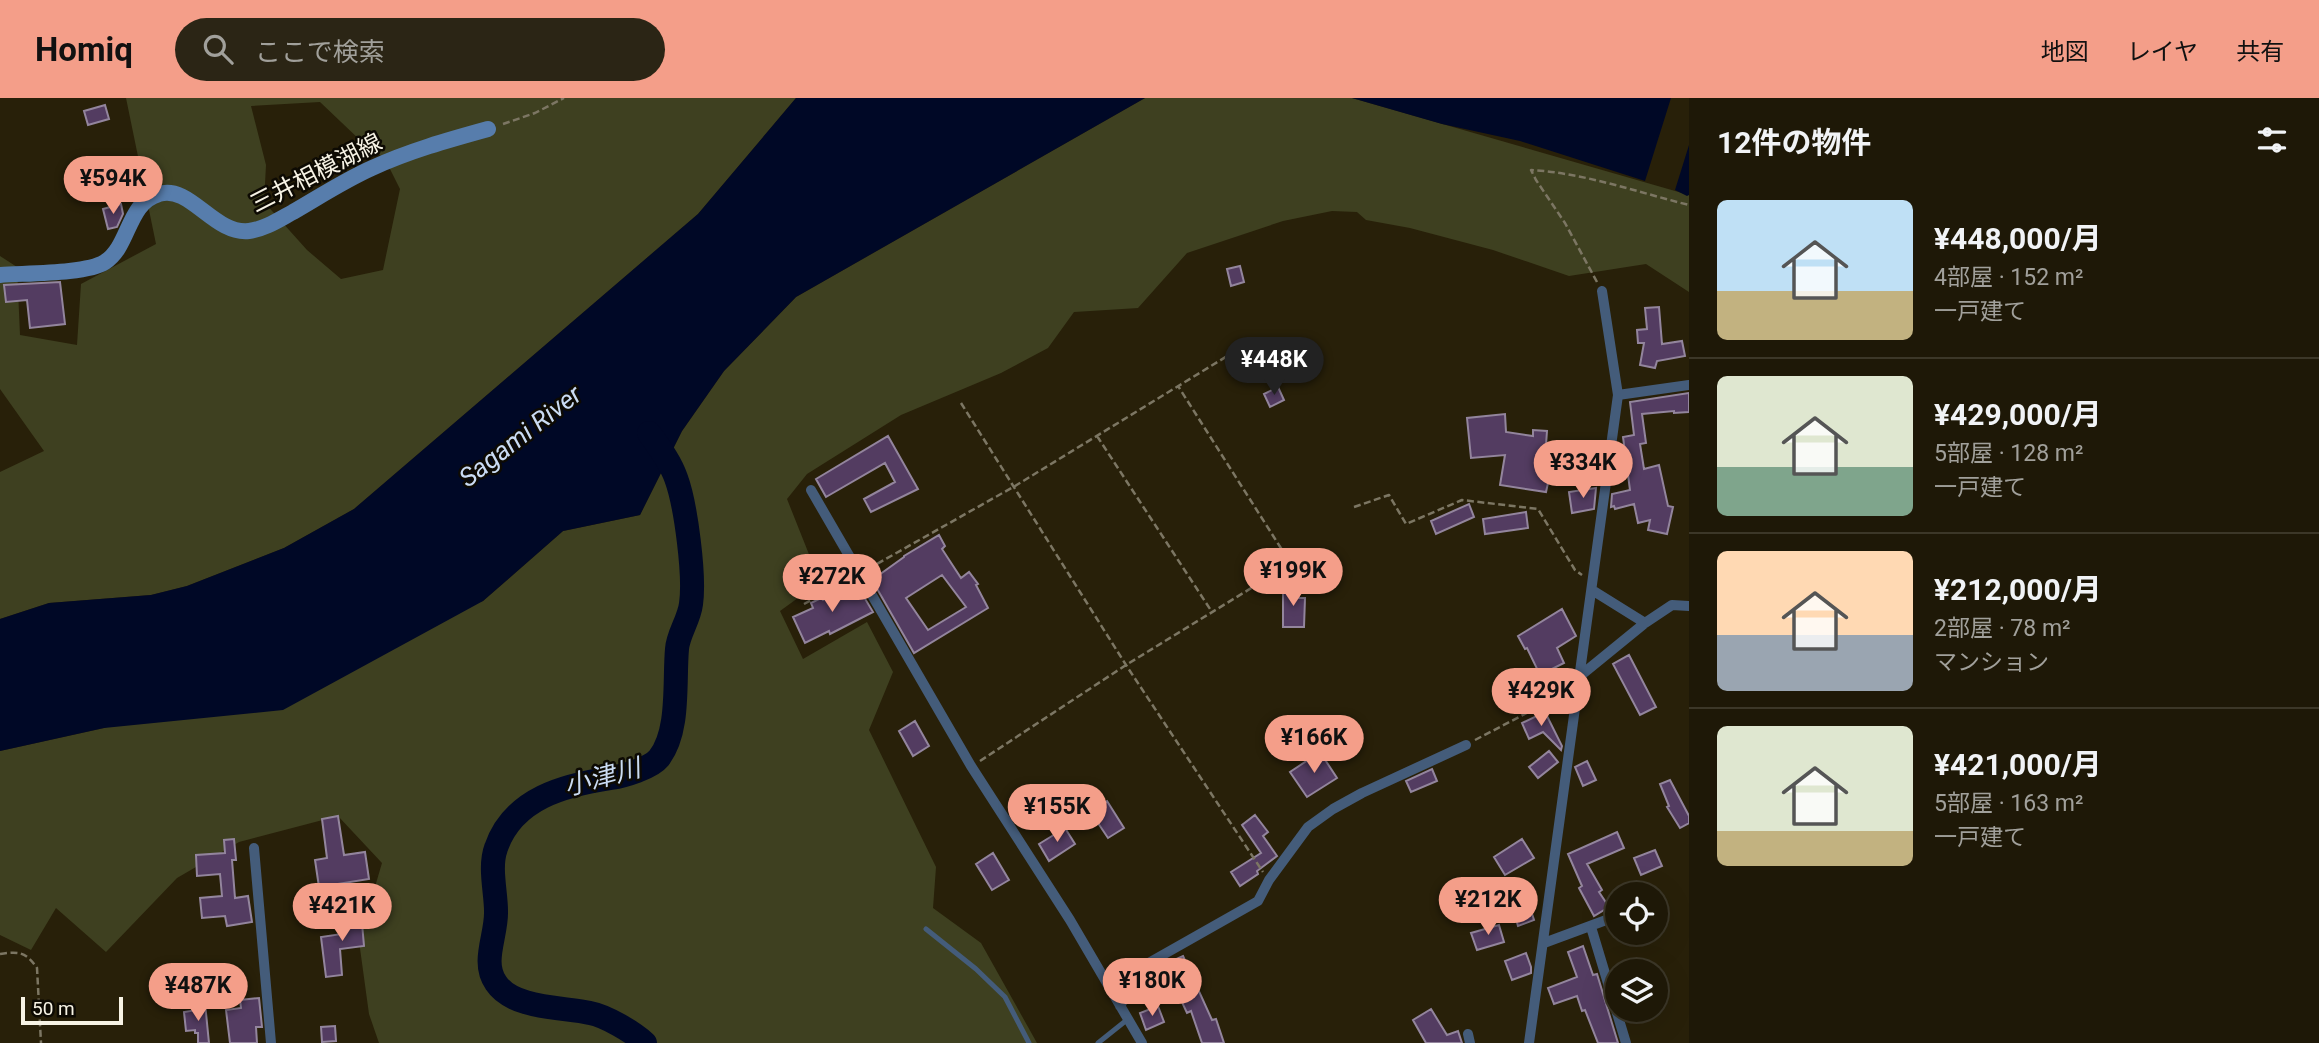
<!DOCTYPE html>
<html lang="ja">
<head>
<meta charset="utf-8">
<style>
  :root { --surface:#1e1807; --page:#2b2515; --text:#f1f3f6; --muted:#a1a09b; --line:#3c3728; --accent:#f49e89 }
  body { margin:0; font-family:Roboto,"Noto Sans JP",sans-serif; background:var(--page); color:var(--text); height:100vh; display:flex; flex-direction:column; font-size:26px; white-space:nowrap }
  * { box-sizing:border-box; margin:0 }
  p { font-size:23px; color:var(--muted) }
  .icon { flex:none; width:38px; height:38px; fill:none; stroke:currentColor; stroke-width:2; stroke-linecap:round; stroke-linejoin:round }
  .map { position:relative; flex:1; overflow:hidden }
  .side { display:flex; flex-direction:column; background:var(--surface); width:630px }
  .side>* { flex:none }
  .tools { position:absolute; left:1605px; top:784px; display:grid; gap:14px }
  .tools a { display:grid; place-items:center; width:63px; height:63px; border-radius:50%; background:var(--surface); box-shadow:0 7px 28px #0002,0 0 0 2px var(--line); font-size:35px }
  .scale { position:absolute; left:21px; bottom:18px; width:102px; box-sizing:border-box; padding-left:7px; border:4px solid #f7f3e5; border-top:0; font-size:19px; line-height:24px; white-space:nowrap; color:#f7f3e5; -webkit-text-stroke:5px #0d0a03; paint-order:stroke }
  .price { position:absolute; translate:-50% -60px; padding:0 16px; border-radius:24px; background:var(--accent); color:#111; font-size:23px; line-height:46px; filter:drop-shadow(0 2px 4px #0008) }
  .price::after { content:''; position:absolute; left:50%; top:42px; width:21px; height:16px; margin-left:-10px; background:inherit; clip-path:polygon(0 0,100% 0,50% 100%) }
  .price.active { background:#222; color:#fff }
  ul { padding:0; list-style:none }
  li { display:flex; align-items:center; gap:21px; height:175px; padding:0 28px }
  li+li { border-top:2px solid var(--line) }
  li span { display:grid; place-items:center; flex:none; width:196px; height:140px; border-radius:10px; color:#555 }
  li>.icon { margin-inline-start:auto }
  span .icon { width:84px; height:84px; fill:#fffc; stroke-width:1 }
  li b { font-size:30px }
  h2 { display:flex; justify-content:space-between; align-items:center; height:84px; padding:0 28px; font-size:30px }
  header { display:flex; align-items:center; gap:42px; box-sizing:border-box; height:98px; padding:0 35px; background:var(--accent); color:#111 }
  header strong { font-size:33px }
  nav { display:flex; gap:38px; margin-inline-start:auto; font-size:24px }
  .search { width:490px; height:63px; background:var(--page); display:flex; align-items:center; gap:18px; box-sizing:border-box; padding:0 24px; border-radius:38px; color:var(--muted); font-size:26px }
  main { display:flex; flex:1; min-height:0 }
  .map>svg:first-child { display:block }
</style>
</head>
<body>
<header>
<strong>Homiq</strong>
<div class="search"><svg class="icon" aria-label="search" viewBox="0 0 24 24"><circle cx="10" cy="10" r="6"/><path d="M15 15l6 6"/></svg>ここで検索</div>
<nav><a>地図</a><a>レイヤ</a><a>共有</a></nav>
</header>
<main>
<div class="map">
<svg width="1689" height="945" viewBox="0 0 1689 945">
  <rect width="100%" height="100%" fill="#282009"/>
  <path fill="#3e4020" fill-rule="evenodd" d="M 126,0 L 796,0 L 698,116 L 354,411 L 284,450 L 187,488 L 151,497 L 49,505 L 0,521 L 0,374 L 44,353 L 0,291 L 0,158 L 17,169 L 20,237 L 77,247 L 81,186 L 156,146 ZM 320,4 L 361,43 L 385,61 L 400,91 L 383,172 L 341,181 L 307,152 L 264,104 L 266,67 L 251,8 Z
    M 1145,0 L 1352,0 L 1689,97 L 1689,194 L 1646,166 L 1569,178 L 1493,152 L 1410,130 L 1366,122 L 1357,114 L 1332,113 L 1283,123 L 1187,155 L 1138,210 L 1074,214 L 1048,250 L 1001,275 L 901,317 L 807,376 L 787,401 L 820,484 L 780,513 L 803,561 L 867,524 L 893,574 L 869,632 L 936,769 L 933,810 L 981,845 L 1037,945 L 379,945 L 369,916 L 359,843 L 382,765 L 338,718 L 239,744 L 177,780 L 106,854 L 56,810 L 31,852 L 0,837 L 0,653 L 104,630 L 483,503 L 563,433 L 640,417 L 682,333 L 724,273 L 796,199 Z"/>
  <path fill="#000826" d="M 796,0 L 1145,0 L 796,199 L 724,273 L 682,333 L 640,417 L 563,433 L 483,503 L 283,612 L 104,630 L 0,653 L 0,521 L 49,505 L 151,497 L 187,488 L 284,450 L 354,411 L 698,116 Z
    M 1352,0 L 1671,0 L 1645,83 L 1520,43 L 1442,26 Z
    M 1689,47 L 1689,97 L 1687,98 L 1675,92 Z"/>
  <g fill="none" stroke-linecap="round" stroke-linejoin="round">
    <path stroke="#000826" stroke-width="24" d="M 645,945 C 633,934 606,918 590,915 C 563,909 513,911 496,885 C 481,864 497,837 496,813 C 496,794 489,769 496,750 C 513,700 565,687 611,680 C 624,678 651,670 659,660 C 680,633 674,584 677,551 C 678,536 689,522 691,506 C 695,478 686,407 676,380 C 670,363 659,349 649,335"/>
  </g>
  <path fill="#533c61" stroke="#93859d" stroke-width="2" fill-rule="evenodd" d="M 105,7 L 109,21 L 88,27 L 84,13 Z
    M 121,106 L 123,116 L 117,129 L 108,131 L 103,111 Z
    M 1240,168 L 1244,184 L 1231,188 L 1227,171 Z
    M 60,184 L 65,226 L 30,230 L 27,202 L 6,204 L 4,187 Z
    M 1659,209 L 1662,246 L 1682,243 L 1685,258 L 1657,263 L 1655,270 L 1640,267 L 1644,245 L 1638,245 L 1637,232 L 1647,231 L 1645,210 Z
    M 1278,289 L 1284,302 L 1270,309 L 1264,296 Z
    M 1689,295 L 1689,314 L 1674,315 L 1674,313 L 1642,316 L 1646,345 L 1640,346 L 1644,371 L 1659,367 L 1668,408 L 1673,409 L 1667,436 L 1648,432 L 1650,422 L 1638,425 L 1634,406 L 1615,411 L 1614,408 L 1611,409 L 1612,396 L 1630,392 L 1623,339 L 1634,337 L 1630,304 Z
    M 1505,316 L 1506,334 L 1533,338 L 1533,332 L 1547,333 L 1545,361 L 1552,362 L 1552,367 L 1546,394 L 1500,387 L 1505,357 L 1471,360 L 1467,320 Z
    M 888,338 L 918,391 L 871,414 L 864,401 L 895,384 L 885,365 L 826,399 L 816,381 Z
    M 1596,390 L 1594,411 L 1572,415 L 1569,394 Z
    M 1469,406 L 1474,419 L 1436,436 L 1431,423 Z
    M 1526,414 L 1528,430 L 1485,436 L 1483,421 Z
    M 939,437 L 945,448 L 942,451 L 961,480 L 969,474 L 978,486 L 976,487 L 988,510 L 914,555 L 872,482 L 904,459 L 904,458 ZM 942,477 L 966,509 L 928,532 L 906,500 Z
    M 1283,488 L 1299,489 L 1299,500 L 1305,500 L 1304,529 L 1283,529 Z
    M 845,489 L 851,499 L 861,494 L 873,514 L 830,536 L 829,533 L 805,545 L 793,519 L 813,510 L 811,505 L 821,500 L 823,502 Z
    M 1562,511 L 1576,538 L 1557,550 L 1564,565 L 1540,577 L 1527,550 L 1525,551 L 1518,538 Z
    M 1629,557 L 1656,609 L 1640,617 L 1613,566 Z
    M 1545,614 L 1562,648 L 1561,652 L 1543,634 L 1529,641 L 1522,625 Z
    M 915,623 L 929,648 L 913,658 L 899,633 Z
    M 1549,653 L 1558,664 L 1538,680 L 1529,669 Z
    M 1320,654 L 1337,680 L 1307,699 L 1290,674 Z
    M 1587,663 L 1596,682 L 1583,688 L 1575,669 Z
    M 1432,671 L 1437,683 L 1411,694 L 1406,683 Z
    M 1670,682 L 1689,718 L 1689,725 L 1680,730 L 1667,709 L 1669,708 L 1660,686 Z
    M 1107,703 L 1124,730 L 1108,740 L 1090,713 Z
    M 1255,717 L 1268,734 L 1263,738 L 1277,758 L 1257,773 L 1258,776 L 1240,788 L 1231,774 L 1261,755 L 1242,727 Z
    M 338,718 L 344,757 L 365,754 L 369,781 L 319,789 L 315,762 L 327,760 L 322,721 Z
    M 1065,730 L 1075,746 L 1049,763 L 1039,746 Z
    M 1617,734 L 1624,750 L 1587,766 L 1602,792 L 1599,794 L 1609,809 L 1594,818 L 1579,790 L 1582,788 L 1568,756 Z
    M 234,741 L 236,762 L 232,762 L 235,800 L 248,798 L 252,824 L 227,828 L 225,818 L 202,820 L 200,800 L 222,798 L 220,776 L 197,778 L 196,757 L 225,755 L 224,742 Z
    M 1522,741 L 1534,760 L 1505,777 L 1494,759 Z
    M 1655,752 L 1662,768 L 1641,777 L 1634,760 Z
    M 993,755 L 1009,782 L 992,792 L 976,766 Z
    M 1524,791 L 1534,822 L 1518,828 L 1509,797 Z
    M 361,814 L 364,848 L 340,851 L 342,877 L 326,879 L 321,839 L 342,836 L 340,816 Z
    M 1499,827 L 1504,844 L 1477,852 L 1471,835 Z
    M 1583,848 L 1593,877 L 1597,876 L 1618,945 L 1598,945 L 1585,912 L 1582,913 L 1577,898 L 1554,906 L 1548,890 L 1577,879 L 1568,854 Z
    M 1526,855 L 1531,869 L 1531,875 L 1512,882 L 1505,863 Z
    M 1183,858 L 1212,922 L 1216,921 L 1224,945 L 1202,945 L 1191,913 L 1187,915 L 1174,887 L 1147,898 L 1142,886 L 1147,878 L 1167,870 L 1165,866 Z
    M 259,900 L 262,929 L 256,929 L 257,945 L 230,945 L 226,912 L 241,910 L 240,902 Z
    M 196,905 L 205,905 L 209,945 L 198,945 L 198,935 L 195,935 L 195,932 L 186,933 L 184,914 L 197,912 Z
    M 1158,908 L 1164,924 L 1146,932 L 1140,915 Z
    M 1431,911 L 1447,937 L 1458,933 L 1462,945 L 1426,945 L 1413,922 Z
    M 335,928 L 336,943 L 322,944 L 321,929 Z"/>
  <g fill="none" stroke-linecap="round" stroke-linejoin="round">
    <path stroke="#7c7663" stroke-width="2.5" stroke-dasharray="7 3.5" stroke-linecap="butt" d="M 503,26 L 535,15 L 564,0
      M 1597,184 L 1565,125 L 1536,82 L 1531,72 C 1584,75 1637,94 1689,107
      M 961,305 L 1126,567 L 1263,774
      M 1097,338 L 1212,514
      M 1354,409 L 1389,397 L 1406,426 L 1462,402 L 1538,411 L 1575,472 L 1582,477
      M 868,471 L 1015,388 L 1242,249
      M 804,506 L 850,481
      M 1475,642 L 1565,595
      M 980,663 L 1126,567 L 1279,473 L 1284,455 L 1178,288
      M 0,856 C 19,853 26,854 37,870 L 41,945"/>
    <path stroke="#445c7a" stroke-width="5" d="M 926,831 L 976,871 L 1005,899 L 1029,945
      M 1098,945 L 1128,921"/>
    <path stroke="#445c7a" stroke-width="10" d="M 1618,297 L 1689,287
      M 811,392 L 971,668 L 1070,822 L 1142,945
      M 1592,492 L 1645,525
      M 1580,578 L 1645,525 L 1672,507 L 1689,508
      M 254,750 L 271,945
      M 1591,829 L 1626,945
      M 1544,845 L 1617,818
      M 1120,908 L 1145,867 L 1258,803 L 1269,782 L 1308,729 L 1333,711 L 1362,695 L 1466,647
      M 1468,936 L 1470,945
      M 1529,945 L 1618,297 L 1602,193"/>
    <path stroke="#577dac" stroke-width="16" d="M 0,177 C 24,175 87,176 105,164 C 130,148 127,105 159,96 C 190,86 214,137 249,133 C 265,131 280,121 293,114 C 319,99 345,82 372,70 C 409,53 448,42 488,31"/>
  </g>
  <g text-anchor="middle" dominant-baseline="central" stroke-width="5" stroke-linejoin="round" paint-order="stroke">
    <g font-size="24" fill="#f7f3e5" stroke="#0d0a03">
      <text transform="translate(316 75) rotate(-27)">三井相模湖線</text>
    </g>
    <g font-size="26" font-style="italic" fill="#cadbf3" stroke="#0d0a03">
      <text transform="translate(520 338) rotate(-38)">Sagami River</text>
      <text transform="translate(602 679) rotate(-15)">小津川</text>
    </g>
  </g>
</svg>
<div class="tools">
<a><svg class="icon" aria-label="locate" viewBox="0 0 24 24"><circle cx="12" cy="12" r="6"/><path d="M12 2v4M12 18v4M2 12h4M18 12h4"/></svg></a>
<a><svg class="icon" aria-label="layers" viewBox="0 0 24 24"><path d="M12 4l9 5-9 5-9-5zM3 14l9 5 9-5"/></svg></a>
</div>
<div class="scale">50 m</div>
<b class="price" style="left:113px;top:118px">¥594K</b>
<b class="price active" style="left:1274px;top:299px">¥448K</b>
<b class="price" style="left:1583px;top:402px">¥334K</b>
<b class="price" style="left:1293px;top:510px">¥199K</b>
<b class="price" style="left:832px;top:516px">¥272K</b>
<b class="price" style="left:1541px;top:630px">¥429K</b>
<b class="price" style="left:1314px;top:677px">¥166K</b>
<b class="price" style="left:1057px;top:746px">¥155K</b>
<b class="price" style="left:1488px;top:839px">¥212K</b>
<b class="price" style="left:342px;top:845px">¥421K</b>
<b class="price" style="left:1152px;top:920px">¥180K</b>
<b class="price" style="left:198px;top:925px">¥487K</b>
</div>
<section class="side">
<h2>12件の物件<svg class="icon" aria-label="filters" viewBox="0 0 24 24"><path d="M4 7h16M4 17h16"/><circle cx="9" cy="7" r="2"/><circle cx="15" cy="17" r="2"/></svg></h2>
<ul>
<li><span style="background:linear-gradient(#bfe0f5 65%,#c2b280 0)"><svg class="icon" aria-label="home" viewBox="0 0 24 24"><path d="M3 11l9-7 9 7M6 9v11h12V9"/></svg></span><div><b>¥448,000/月</b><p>4部屋 · 152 m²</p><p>一戸建て</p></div></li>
<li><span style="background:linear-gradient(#dfe7d0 65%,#7fa58c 0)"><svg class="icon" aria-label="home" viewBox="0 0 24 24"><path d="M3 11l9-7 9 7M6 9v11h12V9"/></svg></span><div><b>¥429,000/月</b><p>5部屋 · 128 m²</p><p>一戸建て</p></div></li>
<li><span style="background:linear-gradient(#ffd9b3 60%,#9aa5b1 0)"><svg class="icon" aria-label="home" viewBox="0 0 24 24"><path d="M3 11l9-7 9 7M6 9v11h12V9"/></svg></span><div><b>¥212,000/月</b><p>2部屋 · 78 m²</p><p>マンション</p></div></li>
<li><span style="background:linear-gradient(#dfe7d0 75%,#c2b280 0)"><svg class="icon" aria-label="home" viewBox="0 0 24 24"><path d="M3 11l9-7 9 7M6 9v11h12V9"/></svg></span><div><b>¥421,000/月</b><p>5部屋 · 163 m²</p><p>一戸建て</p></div></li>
</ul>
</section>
</main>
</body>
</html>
